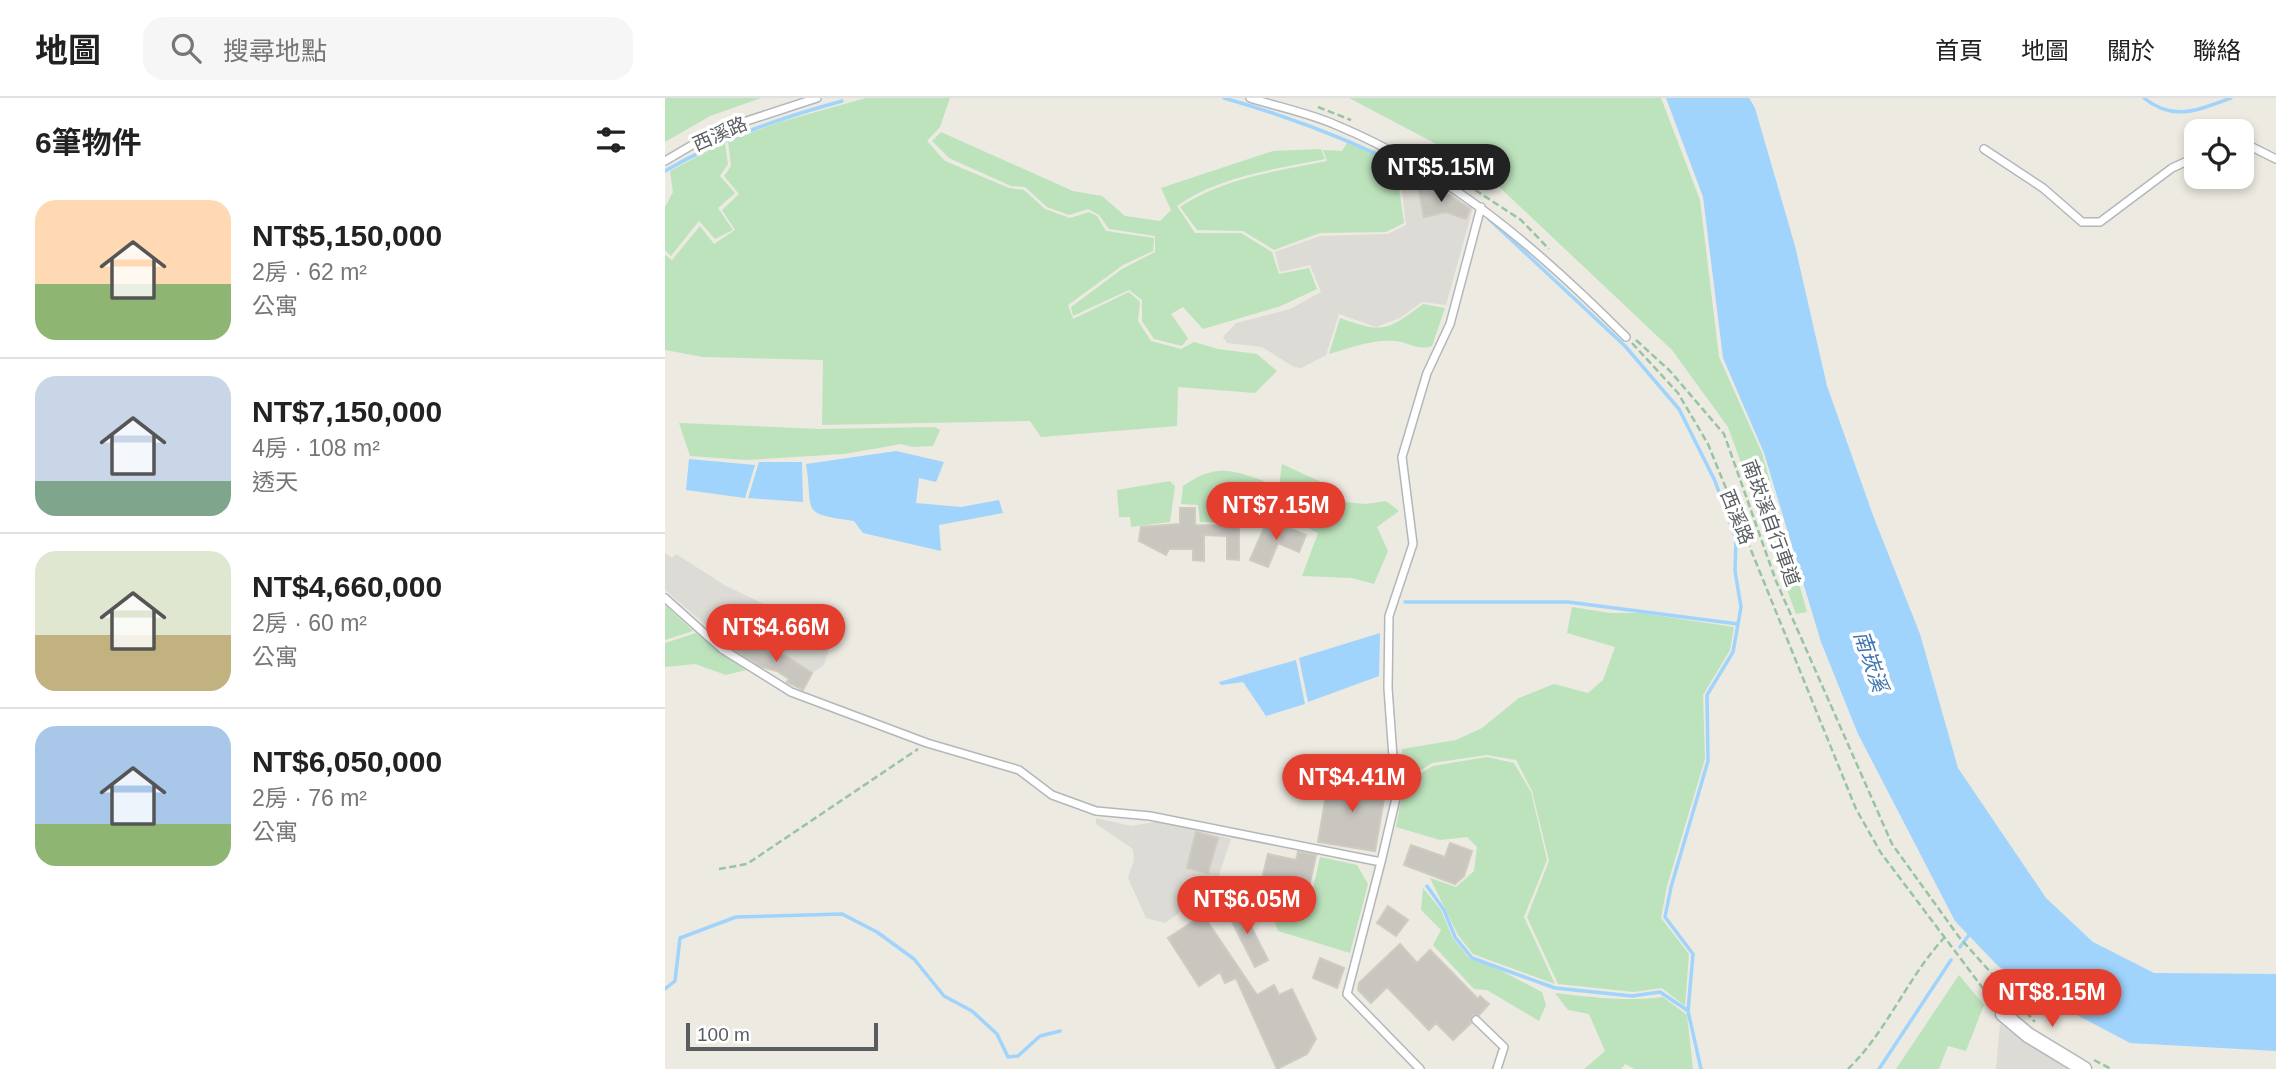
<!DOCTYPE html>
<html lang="zh-TW">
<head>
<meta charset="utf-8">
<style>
  :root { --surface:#fff; --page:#f6f6f6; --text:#222; --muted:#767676; --line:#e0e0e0; --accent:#e43e2f }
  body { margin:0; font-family:Arial,"Noto Sans TC",sans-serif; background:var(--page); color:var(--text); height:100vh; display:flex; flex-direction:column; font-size:26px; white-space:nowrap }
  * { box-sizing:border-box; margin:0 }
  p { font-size:23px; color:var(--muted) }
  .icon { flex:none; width:38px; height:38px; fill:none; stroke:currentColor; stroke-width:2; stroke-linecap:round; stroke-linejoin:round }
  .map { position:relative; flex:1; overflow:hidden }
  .drawer { display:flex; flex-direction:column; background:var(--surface); width:665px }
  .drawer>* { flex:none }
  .controls { position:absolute; left:1519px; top:21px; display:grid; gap:14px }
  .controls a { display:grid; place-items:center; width:70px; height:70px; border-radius:14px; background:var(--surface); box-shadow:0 4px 10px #0003; font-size:35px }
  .scale { position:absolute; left:21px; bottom:18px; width:192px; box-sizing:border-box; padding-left:7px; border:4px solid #595d61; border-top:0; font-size:19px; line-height:24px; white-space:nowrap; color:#595d61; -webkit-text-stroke:5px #fff; paint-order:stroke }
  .price { position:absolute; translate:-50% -60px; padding:0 16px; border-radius:24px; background:var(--accent); color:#fff; font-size:23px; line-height:46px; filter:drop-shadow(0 2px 4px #0008) }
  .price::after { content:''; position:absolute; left:50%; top:42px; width:21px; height:16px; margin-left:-10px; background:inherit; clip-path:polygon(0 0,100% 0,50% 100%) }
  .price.selected { background:#222; color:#fff }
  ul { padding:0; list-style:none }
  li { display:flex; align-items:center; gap:21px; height:175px; padding:0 35px }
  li+li { border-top:2px solid var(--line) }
  li span { display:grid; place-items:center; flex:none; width:196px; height:140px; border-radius:21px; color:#555 }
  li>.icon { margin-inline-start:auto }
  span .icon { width:84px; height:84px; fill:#fffc; stroke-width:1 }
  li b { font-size:30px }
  h2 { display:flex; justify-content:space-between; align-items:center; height:84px; padding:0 35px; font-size:30px }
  header { display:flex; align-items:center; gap:42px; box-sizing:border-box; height:98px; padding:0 35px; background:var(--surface); border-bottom:2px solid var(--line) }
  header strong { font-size:33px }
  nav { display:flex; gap:38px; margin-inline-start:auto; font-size:24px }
  .search { width:490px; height:63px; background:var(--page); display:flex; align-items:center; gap:18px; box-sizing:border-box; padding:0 24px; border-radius:21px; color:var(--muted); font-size:26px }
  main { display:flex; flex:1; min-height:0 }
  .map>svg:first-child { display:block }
</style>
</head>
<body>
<header>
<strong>地圖</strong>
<div class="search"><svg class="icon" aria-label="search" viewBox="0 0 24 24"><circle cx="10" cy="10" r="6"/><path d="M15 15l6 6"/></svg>搜尋地點</div>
<nav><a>首頁</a><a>地圖</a><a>關於</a><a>聯絡</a></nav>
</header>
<main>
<section class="drawer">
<h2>6筆物件<svg class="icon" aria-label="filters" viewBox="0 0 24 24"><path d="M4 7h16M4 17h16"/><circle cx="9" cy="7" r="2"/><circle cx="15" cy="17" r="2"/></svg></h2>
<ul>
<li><span style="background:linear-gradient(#ffd9b3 60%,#8fb573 0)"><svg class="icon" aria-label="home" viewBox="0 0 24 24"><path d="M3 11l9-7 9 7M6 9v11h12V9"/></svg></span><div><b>NT$5,150,000</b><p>2房 · 62 m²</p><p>公寓</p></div></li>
<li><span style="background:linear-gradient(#c9d6e8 75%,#7fa58c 0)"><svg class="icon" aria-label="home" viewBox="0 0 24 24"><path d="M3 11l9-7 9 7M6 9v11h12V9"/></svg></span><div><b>NT$7,150,000</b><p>4房 · 108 m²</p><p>透天</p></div></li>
<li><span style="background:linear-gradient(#dfe7d0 60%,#c2b280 0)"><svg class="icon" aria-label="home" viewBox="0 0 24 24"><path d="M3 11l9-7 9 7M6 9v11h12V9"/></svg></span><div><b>NT$4,660,000</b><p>2房 · 60 m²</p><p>公寓</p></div></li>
<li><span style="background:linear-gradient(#a9c7e8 70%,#8fb573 0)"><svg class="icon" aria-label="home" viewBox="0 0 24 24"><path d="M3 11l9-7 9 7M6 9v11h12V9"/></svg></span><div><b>NT$6,050,000</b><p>2房 · 76 m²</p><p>公寓</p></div></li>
</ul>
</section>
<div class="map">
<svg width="1611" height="971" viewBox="0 0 1611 971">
  <rect width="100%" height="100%" fill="#eceae1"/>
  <path fill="#dddbd5" d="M 739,70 L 808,110 L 781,207 L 757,204 L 735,220 L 711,229 L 674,216 L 661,257 L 636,270 L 629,269 L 597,249 L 562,245 L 558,239 L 571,225 L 625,211 L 656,194 L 645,167 L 615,174 L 610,154 L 655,138 L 723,136 L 741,127 L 735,76 Z
    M 0,455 L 7,460 L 11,456 L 61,488 L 99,506 L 143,516 L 175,531 L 165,548 L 159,567 L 147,575 L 122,559 L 76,542 L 70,552 L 0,492 Z
    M 431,720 L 466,728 L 495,723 L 566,741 L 550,789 L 500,825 L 481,820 L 463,780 L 469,762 L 468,751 L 431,726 Z
    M 1335,926 L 1402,971 L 1331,971 Z"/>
  <path fill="#bde3bd" d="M 0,0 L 96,0 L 45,18 L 0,44 Z
    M 201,0 L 285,0 L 275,29 L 262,43 L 280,63 L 344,90 L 359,92 L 380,111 L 405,120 L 424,114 L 432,118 L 441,133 L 489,140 L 488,153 L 458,167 L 403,207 L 408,221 L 464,194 L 475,204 L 473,223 L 486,243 L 516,251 L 529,244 L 553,251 L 592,256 L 612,273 L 590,295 L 513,289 L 512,328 L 376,339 L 365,323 L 157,327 L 158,262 L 38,259 L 0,252 L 0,157 L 7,162 L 35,128 L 49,146 L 70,132 L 57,112 L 74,96 L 59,78 L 66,68 L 63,43 L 115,24 Z
    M 684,0 L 996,0 L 1035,102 L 1054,259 L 1097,355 L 1142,514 L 1131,516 L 1063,329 L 1007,252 L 811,67 Z
    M 276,34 L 408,93 L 437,98 L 460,118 L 495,123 L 506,112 L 496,90 L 608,53 L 656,51 L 660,61 C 611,71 554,78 512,108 L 530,135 L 576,135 L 607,154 L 614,176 L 644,170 L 652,191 L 616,208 L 538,231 L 518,209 L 506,216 L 523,240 L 517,248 L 489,241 L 477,223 L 477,202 L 464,192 L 408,218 L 406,209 L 457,171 L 490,154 L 490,138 L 444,131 L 434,117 L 423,111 L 404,117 L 382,109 L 360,89 L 346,88 L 284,60 L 267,43 Z
    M 683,43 L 736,70 L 732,76 L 739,125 L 721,134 L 655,135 L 609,152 L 578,133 L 532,132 L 515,109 C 558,80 613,73 662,63 L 658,52 L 677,53 Z
    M 60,44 L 63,66 L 55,78 L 70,95 L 53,110 L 68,132 L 50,141 L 34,123 L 6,158 L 0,152 L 0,109 L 8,94 L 5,73 Z
    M 758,206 L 780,210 L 767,248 C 752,253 744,244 730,243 C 708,241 684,250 664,256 L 675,220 C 717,235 721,234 758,206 Z
    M 14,325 L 155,331 L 270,329 L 275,332 L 268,348 L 248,349 L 236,346 L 179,356 L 81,362 L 25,358 Z
    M 617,366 L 667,389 L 679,404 L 701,406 L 721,403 L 734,413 L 712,429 L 723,453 L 709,486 L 687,480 L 637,478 L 653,435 L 628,422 L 602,416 L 604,397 L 579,393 L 561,425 L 535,424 L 533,407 L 516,406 L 518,388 C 555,361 576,375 614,389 Z
    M 505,383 L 510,388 L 505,424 L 466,429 L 465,419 L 454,419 L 452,392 Z
    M 0,507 L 28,533 L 0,542 Z
    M 907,509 L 945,515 L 976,515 L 1069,529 L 1065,552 L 1038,597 L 1040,661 L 1002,788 L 996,820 L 1024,856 L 1020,908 L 997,890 L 969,894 L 893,886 L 862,819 L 884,763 L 867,693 L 851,662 L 822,657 L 767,665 L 739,683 L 737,651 L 791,642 L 817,630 L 854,600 L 889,586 L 923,595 L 938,582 L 950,549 L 902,535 Z
    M 31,535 L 81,572 L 61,577 L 30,566 L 0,569 L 0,545 Z
    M 822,659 L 849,665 L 866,694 L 882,762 L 859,819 L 890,886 L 808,856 L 793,837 L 765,780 L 791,789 L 809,773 L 812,749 L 802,739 L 775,742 L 731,729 L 739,685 L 768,668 Z
    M 655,759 L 692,767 L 703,786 L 685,855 L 613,833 L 605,809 L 642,818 Z
    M 758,790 L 776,812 L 787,839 L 805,861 L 833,871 L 877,894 L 881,907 L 874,923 L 822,892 L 809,891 L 768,847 L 776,832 L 756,812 Z
    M 1294,877 L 1319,907 L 1301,953 L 1283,948 L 1274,971 L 1231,971 Z
    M 890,895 C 926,899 961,904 998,899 L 1022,917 L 1028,971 L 970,971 L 960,966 L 956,971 L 919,971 L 940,953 L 924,916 L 903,912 Z"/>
  <path fill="#a0d4fd" d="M 1001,0 L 1084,0 L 1090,10 L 1130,148 L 1162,288 L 1209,420 L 1255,536 L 1293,670 L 1381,800 L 1428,844 L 1489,875 L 1611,876 L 1611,953 L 1465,945 L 1395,908 L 1333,868 L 1290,823 L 1193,636 L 1156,544 L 1099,355 L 1058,260 L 1038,99 Z
    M 231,353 L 279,364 L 271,384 L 254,380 L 251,405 L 296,409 L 334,402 L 338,415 L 274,427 L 276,453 L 198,435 L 189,423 C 133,415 149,415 141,366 Z
    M 24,361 L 90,367 L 80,400 L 21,392 Z
    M 94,364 L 137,364 L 138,404 L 83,400 Z
    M 715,535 L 714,578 L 643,604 L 634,560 Z
    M 631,562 L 640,606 L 601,618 L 578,584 L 556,587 L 554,584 Z"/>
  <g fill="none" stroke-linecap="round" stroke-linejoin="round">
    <path stroke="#a0d4fd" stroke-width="3.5" d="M 559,0 C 629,20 694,45 759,79
      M 1479,0 C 1508,24 1533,12 1566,0
      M 0,73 C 57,40 115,20 177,3
      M 824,121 L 960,248 L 1014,311 L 1050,383 L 1071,441 L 1070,473 L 1076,509 L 1068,554 L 1042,597 L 1043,663 L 1006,789 L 1000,819 L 1028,856 L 1023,913 L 1036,971
      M 740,504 L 903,504 L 1073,526
      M 762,788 L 779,812 L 790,839 L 807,860 L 890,890 L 967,898 L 995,894 L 1022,912
      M 1295,849 L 1306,834
      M 0,891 L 10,883 L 15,840 L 71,819 L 177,816 L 212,834 L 249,861 L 279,898 L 307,913 L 332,936 L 343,959 L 353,958 L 375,938 L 395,933
      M 1214,971 L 1286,862"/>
  </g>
  <path fill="#c9c6c0" stroke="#d0cbbf" stroke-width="2" d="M 774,90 L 805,111 L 801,121 L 781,114 L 759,119 L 754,93 Z
    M 515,410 L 530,410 L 530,427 L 574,428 L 574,462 L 562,461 L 562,438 L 539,437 L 539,463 L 528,462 L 528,451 L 504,451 L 501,457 L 474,443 L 476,429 L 515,426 Z
    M 603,421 L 641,437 L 634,454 L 613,445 L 603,469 L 585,462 Z
    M 76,542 L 122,559 L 147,575 L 138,592 L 122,584 L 124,581 L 112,573 L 97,569 L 70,552 Z
    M 664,680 L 721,689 L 710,753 L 653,744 Z
    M 531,734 L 553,740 L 543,775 L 522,770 Z
    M 785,745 L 807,753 L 799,778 L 790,786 L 739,767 L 746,747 L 780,759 Z
    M 633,754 L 651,757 L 645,785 L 627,781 L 622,800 L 594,794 L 603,756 L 631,762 Z
    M 575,807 L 603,862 L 590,869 L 562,814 Z
    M 723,808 L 743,822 L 731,838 L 712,825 Z
    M 538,817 L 592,897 L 609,887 L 614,897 L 627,891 L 651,941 L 642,956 L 612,971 L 571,880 L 560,885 L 555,874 L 534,888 L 503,840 Z
    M 735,846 L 752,865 L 765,852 L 813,901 L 815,898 L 824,906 L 814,917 L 807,917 L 806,925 L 788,942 L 771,925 L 764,932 L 722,889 L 706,905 L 693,892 L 694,885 Z
    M 655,860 L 679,870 L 672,890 L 648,880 Z"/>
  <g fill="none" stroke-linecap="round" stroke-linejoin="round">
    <defs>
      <path id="service" d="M 585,0 C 613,9 644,15 671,27 C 785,74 875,153 961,239
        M 1577,48 L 1587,49 L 1611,61
        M 1319,51 L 1378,90 L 1417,124 L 1435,124 L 1507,70 L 1531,59
        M 0,63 L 51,33 L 152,0
        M 0,500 L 57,551 L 126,594 L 262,645 L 354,672 L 387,697 L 431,713 L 485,718 L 716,764 L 682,896 L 755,971
        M 716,764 L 731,700 L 723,590 L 724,518 L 748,446 L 737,359 L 762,275 L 785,226 L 816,109
        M 811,922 L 839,949 L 832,971"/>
      <path id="minor" d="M 1338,916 L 1363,937 L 1419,971"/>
    </defs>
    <use href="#service" stroke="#b3b7bb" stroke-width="10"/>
    <use href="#minor" stroke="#b3b7bb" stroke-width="17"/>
    <path stroke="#97c4a4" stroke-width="2.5" stroke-dasharray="7 3.5" stroke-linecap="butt" d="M 653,9 L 686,22
      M 775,69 L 856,122 L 884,151
      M 971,242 L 1005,273 L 1059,336 L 1111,483 L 1227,746 L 1294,839 L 1370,924
      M 967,245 L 1013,295 L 1043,346 L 1191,711 L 1216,755 L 1329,905
      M 54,771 L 82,766 L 253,651
      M 1429,962 L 1446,971
      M 1183,971 C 1223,932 1242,880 1279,840"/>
    <use href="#service" stroke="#fff" stroke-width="7"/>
    <use href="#minor" stroke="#fff" stroke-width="14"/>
  </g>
  <g text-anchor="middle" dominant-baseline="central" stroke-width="7" stroke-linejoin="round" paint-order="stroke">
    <g font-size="19" fill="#595d61" stroke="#fff">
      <text transform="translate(55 36) rotate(-24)">西溪路</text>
      <text transform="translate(1072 419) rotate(68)">西溪路</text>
      <text transform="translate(1106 425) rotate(70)">南崁溪自行車道</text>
    </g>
    <g font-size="21" font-style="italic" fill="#3f74ae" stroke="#fff">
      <text transform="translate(1206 563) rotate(71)">南崁溪</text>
    </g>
  </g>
</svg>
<div class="controls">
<a><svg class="icon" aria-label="locate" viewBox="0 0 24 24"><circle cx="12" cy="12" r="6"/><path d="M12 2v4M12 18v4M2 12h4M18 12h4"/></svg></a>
</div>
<div class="scale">100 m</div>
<b class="price selected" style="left:776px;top:106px">NT$5.15M</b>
<b class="price" style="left:611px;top:444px">NT$7.15M</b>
<b class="price" style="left:111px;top:566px">NT$4.66M</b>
<b class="price" style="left:687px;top:716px">NT$4.41M</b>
<b class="price" style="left:582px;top:838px">NT$6.05M</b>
<b class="price" style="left:1387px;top:931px">NT$8.15M</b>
</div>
</main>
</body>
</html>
